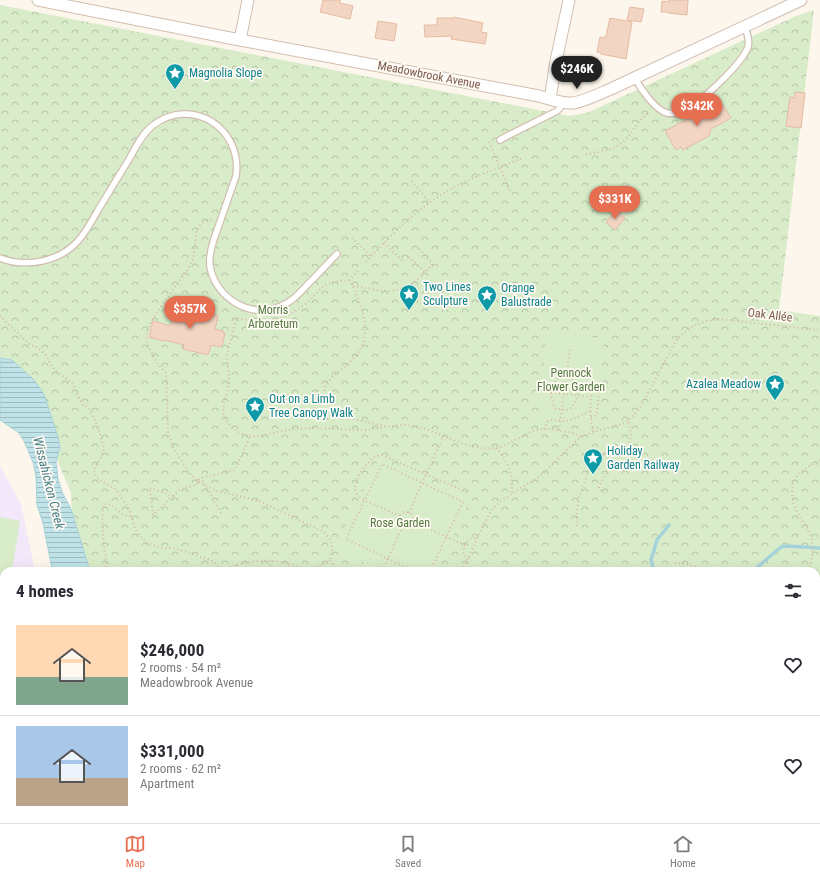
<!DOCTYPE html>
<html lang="en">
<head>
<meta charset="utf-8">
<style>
  :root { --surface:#fff; --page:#f7f7f7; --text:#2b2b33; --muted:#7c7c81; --line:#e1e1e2; --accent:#e76f51 }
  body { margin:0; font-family:"Roboto Condensed",sans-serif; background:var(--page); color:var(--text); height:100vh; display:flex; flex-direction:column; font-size:15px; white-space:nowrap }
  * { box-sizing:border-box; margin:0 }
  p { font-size:13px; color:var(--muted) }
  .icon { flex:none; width:22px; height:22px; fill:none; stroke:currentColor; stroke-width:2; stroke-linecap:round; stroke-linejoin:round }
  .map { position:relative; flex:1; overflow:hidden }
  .details { position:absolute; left:0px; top:567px; width:820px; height:256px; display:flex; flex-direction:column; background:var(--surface); border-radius:12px 12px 0 0; box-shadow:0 4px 16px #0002 }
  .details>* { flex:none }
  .price { position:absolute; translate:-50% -34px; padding:0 9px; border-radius:14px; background:var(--accent); color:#fff; font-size:13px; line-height:26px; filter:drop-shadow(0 1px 2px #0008) }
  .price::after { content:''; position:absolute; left:50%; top:24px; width:12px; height:9px; margin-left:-6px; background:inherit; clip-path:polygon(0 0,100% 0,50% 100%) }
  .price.on { background:#222; color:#fff }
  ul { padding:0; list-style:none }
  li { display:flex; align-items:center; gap:12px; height:100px; padding:0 16px }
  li+li { border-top:1px solid var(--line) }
  li span { display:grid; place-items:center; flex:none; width:112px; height:80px; border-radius:0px; color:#555 }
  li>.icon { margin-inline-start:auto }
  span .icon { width:48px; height:48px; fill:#fffc; stroke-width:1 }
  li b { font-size:17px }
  h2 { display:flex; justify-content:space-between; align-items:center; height:48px; padding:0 16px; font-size:17px }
  .menu { display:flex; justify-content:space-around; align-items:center; height:56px; border-top:1px solid var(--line); background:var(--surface); font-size:11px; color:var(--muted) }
  .menu a { display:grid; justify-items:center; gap:2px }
  .menu .on { color:var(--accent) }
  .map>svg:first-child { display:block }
</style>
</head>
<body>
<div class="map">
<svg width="820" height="823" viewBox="0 0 820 823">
  <defs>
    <pattern id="forest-crowns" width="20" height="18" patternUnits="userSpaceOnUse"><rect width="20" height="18" fill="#d8ecc9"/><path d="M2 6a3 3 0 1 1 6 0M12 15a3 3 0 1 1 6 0" fill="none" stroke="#b4c2a5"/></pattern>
    <pattern id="water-rules" width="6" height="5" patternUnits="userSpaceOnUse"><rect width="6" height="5" fill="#bfe3e8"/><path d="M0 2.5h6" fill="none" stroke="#a0bbbe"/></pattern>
  </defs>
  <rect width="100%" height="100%" fill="#fdf6ec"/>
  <path fill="#f3e8fa" d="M 0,466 L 21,504 L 35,571 L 4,571 L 4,819 L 101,819 L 100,823 L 0,823 Z"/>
  <path fill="url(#forest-crowns)" d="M 0,5 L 569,116 C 581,115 591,112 602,106 L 796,16 L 814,10 L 779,310 L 820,316 L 820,619 L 816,624 L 816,571 L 74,571 L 71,493 L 43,426 L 0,393 Z
    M 162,819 L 659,819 L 655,823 L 167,823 Z"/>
  <path fill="#d8ecc9" d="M 546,334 L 604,338 L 597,427 L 539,422 Z
    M 379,459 L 470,500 L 437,571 L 385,571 L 343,553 L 340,536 Z
    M 0,517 L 20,521 L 12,571 L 4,571 L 4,617 L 0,640 Z"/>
  <path fill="url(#water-rules)" stroke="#a5d3da" d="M 0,358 L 12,360 L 34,380 L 44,394 L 58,437 L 60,447 L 56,462 L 58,479 L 62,492 L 71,509 L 90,571 L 53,571 L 51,564 L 43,523 L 37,505 L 36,476 L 33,462 L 24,441 L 19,433 L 0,420 Z
    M 111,819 L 151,819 L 149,823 L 109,823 Z
    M 477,819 L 502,819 L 503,823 L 476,823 Z"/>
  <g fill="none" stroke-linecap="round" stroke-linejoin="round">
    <path stroke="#a5d3da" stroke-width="3.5" d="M 654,571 L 651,560 L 657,540 L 669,525
      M 753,571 L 781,547 L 787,546 L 820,548
      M 189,823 L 200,819"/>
  </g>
  <path fill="#f3d5c3" stroke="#e6bba3" d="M 323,0 L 340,0 L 340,3 L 353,6 L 350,19 L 320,12 Z
    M 669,0 L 688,0 L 687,15 L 668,13 L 668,12 L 661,12 L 662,1 L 669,2 Z
    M 630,7 L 644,9 L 641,22 L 627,20 Z
    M 454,17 L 483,23 L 481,32 L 487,33 L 485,44 L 451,39 L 452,36 L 425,37 L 424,25 L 437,25 L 437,18 L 454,18 Z
    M 610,18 L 632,22 L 626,59 L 601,54 L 601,53 L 597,52 L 600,37 L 604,38 L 605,36 L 606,36 Z
    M 378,21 L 397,24 L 394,41 L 375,38 Z
    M 795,92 L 805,93 L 801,128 L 786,126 L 790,97 L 795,98 Z
    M 714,105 L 716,108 L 723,105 L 731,118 L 711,129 L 709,136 L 683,150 L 681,147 L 676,150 L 665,131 Z
    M 616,211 L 625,218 L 615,230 L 606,222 Z
    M 176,303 L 209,311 L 209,313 L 218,316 L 215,329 L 223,331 L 223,332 L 225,333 L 222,346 L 220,346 L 219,347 L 211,345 L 208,355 L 183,349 L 184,345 L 165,340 L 164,341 L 149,337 L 153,321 L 170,326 Z"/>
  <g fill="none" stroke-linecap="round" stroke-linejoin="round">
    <defs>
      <path id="service" d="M 635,78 C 640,88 655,110 667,113 C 673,114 680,113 685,110 C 701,102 742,64 748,47 C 750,40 747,33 745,27
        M 500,140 L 509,135 L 557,111 L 560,108 L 563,102
        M 0,258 C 26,268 59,262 78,241 C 86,232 92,221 98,210 C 108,194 118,177 128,161 C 135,149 141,135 152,126 C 191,95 243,128 236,176 L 214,239 C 211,248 209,257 210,266 C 215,298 251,320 281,306 C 294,301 302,290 311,281 C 320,272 328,263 337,254"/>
      <path id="minor" d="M 38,0 L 240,40 L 539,96 C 550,99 562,104 573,103 C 586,101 601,93 613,88 L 801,0
        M 240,40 L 248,0
        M 550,99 L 556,61 L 569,0
        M 816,656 L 820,651
        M 682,823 L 685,819"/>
    </defs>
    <use href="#service" stroke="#d1beb0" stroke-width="8"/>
    <use href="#minor" stroke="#d1beb0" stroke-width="13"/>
    <path stroke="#d9b8a5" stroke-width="2" stroke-dasharray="1 3" stroke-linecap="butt" d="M 489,142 L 510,191
      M 586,154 C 602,152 616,150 627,138 C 635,128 639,119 650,112
      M 412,181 L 429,202
      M 211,220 L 206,221 L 201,224 L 197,229 L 193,259 L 188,269 L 155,315 L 149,326 L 146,335 L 147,344 L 152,353 L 157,363 L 166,373 L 168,432 L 173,447 L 188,471 L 194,478 L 202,484 L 217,491 L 259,501 L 268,505 L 322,531 C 333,539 334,548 330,560
      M 352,238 L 371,256
      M 384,243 L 403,261
      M 409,257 L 425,272
      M 366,262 C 386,241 405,220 429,203 C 457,182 491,171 523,158
      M 358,271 L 349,280 C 342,281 334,281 327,284 C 320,288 315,295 309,301 C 294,314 275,323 255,321 C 249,321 242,319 236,318 C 234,330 229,344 227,356 C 226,365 230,374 229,383 C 228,394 221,406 224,416 C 228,426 239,434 249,436 C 257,437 265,434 273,433 C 282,431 291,429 300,429 C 320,427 341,430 361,430 C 375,430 388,425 403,425 C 436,425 462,453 496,448 C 513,445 526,430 543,429 C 549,428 556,430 561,431 C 569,432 575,433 581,437
      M 349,280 C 353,286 355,292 358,299 C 368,324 370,343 349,363 C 342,371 330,376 325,387 C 323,392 324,396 327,401 C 337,418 367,422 385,426
      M 353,286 C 381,290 399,298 421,276 C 424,272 429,269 432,265 L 432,263 L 430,261 L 418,248
      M 0,316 L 30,345 L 36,347 L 41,350 L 46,355 L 49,362 L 55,370 L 74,385 L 76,393 L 80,400 L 83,405 L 86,406 L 89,409 L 95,420 L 99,431 L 104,448 L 102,456 L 94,469 L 94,473 L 99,480 L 114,488 L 120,495 L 124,502 L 128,506 L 135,528 L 139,535 L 146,542 L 150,544 L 162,548 L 172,548 L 188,552 L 210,560 L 215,563 L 222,570
      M 560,377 L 572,379 C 580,391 579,400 569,410 L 556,409 C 549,398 549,385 560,377 Z
      M 551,392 L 590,397
      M 591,417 L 594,417 L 597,413 L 599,386 L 598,384 L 596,384 L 593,386 C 589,403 590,415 593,432
      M 544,429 L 548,421 L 552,420 L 569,421 L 590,411
      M 559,430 L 570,348
      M 496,448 C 510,465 512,471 512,493
      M 199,480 L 201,478 L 235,470 L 250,436
      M 150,488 L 173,496 L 153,515 Z
      M 605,493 L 600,490 L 599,487 C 604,472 614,472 607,454
      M399 519a7 7 0 1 1 14 0a7 7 0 1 1-14 0Z
      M 409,513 L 422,483 L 444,436
      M 400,516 L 364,500 C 348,491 357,476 366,465 C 369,462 372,458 376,456 C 377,456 380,455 382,455 L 469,493
      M 413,522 L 465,545 C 463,551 462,556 469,558
      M 577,526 C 576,517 577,507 579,498 C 580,493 583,489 584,484 C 587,476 587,467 594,461 C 611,446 640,455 628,421
      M 465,545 C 468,540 471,536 478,539
      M 272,561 L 269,568 L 275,571
      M 675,563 C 686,564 694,564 703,571
      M 236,565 L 238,571
      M 222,570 C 237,563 257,560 274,561 C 299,564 305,576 330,560 L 337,571
      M 108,571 L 107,569 C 105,548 100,526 104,505 L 105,504 C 115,503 117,516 131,516
      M 287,571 L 290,564
      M 382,571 L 403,526
      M 414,571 L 346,539 L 382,464 L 463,502 L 430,571
      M 462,571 L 483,526 L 491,511 L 501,501 L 543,474 L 575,442 L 581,437 L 593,432 L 622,424 L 628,421 L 633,416 L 641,406 L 674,344 C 685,328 700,321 719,319 L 820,330
      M 808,571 C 813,559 814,547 810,535 C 807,527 802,521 798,514 C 791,502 789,484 799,474 C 805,468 813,464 820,460
      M 208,819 L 211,823
      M 295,823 L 304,819
      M 558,823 L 560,819"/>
    <use href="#service" stroke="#fff" stroke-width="5.5"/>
    <use href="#minor" stroke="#fff" stroke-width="11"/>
    <path stroke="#d9b8a5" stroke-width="2" stroke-dasharray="1 3" stroke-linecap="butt" d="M 173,496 L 180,489 L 196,485 L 199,480 L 203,481 L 221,513"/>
  </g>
  <defs>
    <symbol id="sight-pin" viewBox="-11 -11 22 30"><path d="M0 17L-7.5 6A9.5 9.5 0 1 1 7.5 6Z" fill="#0f9aa8" stroke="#fffaf3"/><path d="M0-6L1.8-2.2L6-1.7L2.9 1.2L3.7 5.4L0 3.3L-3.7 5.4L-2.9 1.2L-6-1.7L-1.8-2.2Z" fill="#fff"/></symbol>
  </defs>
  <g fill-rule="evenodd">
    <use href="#sight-pin" x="164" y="62" width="22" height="30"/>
    <use href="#sight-pin" x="398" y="283" width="22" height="30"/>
    <use href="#sight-pin" x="476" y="284" width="22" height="30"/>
    <use href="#sight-pin" x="764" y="373" width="22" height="30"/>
    <use href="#sight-pin" x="244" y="395" width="22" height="30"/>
    <use href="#sight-pin" x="582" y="447" width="22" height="30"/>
  </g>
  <g text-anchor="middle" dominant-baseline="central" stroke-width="3.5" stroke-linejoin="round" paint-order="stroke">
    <g font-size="12" fill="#0d838f" stroke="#fffaf3" text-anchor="start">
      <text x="189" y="73">Magnolia Slope</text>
      <text x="423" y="287">Two Lines<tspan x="423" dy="14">Sculpture</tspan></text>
      <text x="501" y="288">Orange<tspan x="501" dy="14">Balustrade</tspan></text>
      <text x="761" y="384" text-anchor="end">Azalea Meadow</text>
      <text x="269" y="399">Out on a Limb<tspan x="269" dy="14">Tree Canopy Walk</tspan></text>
      <text x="607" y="451">Holiday<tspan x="607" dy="14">Garden Railway</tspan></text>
    </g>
    <g font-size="12" fill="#7a5c4d" stroke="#fffaf3">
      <text transform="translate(429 75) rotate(11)">Meadowbrook Avenue</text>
      <text transform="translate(770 315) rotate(7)">Oak Allée</text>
    </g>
    <g font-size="12" fill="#537a41" stroke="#fffaf3">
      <text x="273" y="310">Morris<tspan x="273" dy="14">Arboretum</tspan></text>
      <text x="571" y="373">Pennock<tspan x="571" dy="14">Flower Garden</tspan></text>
      <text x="400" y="523">Rose Garden</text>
    </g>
    <g font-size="13" font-style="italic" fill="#437c86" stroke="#fffaf3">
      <text transform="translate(49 483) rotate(76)">Wissahickon Creek</text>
    </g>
  </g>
</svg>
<b class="price on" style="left:577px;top:90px">$246K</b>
<b class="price" style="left:697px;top:127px">$342K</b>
<b class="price" style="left:615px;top:220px">$331K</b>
<b class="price" style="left:190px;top:330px">$357K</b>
<section class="details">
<h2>4 homes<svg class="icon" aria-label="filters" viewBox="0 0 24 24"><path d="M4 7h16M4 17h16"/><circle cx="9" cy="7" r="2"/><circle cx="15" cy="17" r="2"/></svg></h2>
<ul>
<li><span style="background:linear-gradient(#ffd9b3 65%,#7fa58c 0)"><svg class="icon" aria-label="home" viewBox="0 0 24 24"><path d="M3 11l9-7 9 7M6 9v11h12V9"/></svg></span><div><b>$246,000</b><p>2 rooms · 54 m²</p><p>Meadowbrook Avenue</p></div><svg class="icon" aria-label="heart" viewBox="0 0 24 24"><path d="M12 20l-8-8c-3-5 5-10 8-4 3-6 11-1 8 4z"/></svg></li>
<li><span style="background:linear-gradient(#a9c7e8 65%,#b9a48a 0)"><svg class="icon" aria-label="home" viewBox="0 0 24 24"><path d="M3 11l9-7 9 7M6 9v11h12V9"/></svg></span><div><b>$331,000</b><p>2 rooms · 62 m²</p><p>Apartment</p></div><svg class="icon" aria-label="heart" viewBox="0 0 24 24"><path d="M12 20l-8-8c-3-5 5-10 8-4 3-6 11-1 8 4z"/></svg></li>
</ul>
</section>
</div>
<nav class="menu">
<a class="on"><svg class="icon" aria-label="map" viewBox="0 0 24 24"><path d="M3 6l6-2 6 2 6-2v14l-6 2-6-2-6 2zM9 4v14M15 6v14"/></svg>Map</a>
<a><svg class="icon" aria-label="saved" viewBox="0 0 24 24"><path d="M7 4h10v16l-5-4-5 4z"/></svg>Saved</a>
<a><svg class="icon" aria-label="home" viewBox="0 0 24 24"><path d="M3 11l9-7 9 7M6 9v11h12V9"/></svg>Home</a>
</nav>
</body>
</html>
